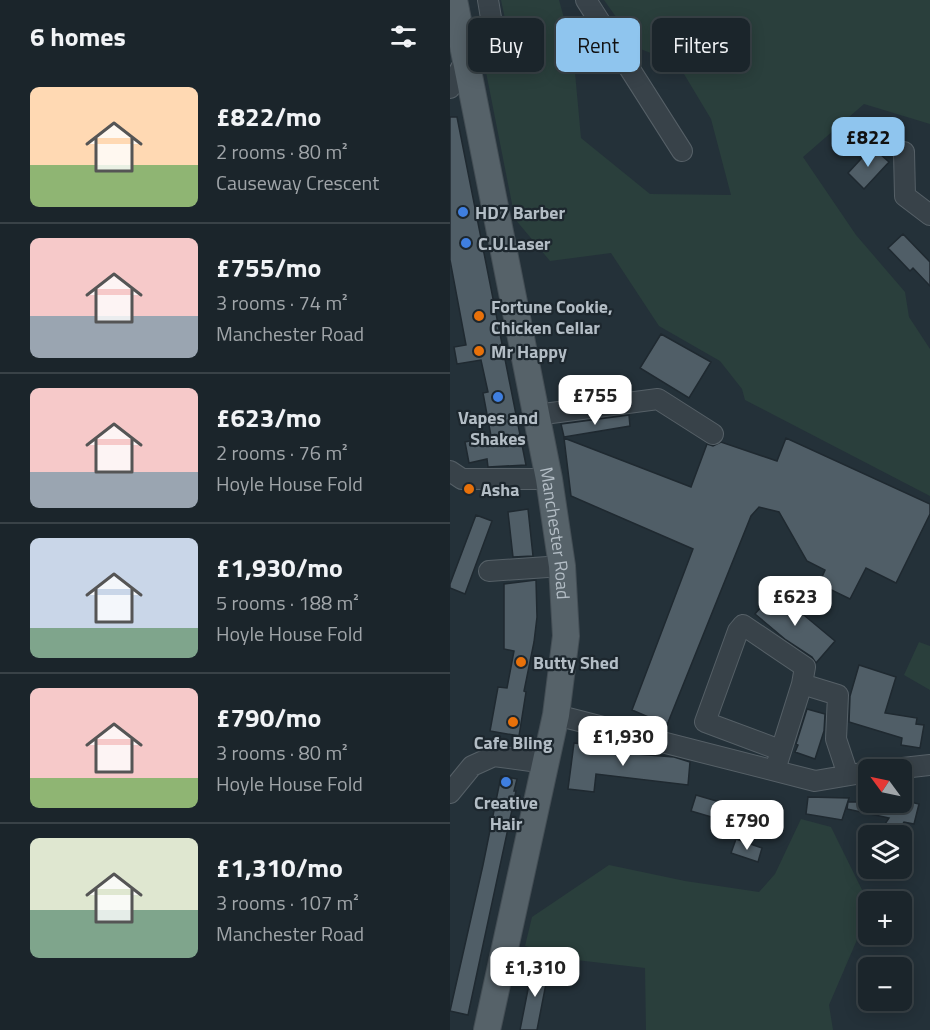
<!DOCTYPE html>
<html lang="en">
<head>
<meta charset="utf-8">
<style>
  :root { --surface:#1b252b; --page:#283137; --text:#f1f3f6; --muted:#a0a5a9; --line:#394247; --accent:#8fc5ee }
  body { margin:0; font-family:"Titillium Web",sans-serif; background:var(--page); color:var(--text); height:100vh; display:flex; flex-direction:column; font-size:22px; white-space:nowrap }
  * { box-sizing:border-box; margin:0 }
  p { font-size:20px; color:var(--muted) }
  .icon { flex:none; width:33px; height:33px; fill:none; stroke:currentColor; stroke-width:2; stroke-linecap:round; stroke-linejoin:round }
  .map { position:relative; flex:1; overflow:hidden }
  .side { display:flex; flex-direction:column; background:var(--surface); width:450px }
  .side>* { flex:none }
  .guide { position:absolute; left:18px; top:18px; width:372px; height:54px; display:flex; gap:12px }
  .needle { width:39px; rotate:303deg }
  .controls { position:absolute; left:408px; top:759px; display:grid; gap:12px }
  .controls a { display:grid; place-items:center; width:54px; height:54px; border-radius:9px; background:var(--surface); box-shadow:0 3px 15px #0003,0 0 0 2px var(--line); font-size:30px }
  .price { position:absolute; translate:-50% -51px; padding:0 14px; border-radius:12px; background:#fff; color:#222; font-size:20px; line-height:39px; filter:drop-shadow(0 2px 3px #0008) }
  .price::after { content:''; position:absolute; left:50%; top:36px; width:18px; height:14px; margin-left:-9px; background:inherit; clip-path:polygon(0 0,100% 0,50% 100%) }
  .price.on { background:var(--accent); color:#111 }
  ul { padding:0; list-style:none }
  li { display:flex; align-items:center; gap:18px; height:150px; padding:0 30px }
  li+li { border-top:2px solid var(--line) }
  li span { display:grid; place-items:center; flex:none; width:168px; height:120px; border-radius:9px; color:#555 }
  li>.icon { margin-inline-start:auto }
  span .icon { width:72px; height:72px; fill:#fffc; stroke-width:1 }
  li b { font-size:26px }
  h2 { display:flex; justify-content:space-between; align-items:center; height:72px; padding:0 30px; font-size:26px }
  .pill { padding:0 21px; border-radius:9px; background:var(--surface); box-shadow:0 3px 15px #0003,0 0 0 2px var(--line); font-size:21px; line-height:54px }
  .pill.on { background:var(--accent); color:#111 }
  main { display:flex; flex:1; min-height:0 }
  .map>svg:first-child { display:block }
</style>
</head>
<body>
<main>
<section class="side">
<h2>6 homes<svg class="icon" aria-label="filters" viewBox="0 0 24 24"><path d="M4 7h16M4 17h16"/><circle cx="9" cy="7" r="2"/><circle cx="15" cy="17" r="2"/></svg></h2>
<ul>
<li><span style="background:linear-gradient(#ffd9b3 65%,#8fb573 0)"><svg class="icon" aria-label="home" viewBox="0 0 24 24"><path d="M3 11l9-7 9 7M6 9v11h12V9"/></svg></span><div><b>£822/mo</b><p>2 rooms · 80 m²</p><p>Causeway Crescent</p></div></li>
<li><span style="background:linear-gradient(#f6c9c9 65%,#9aa5b1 0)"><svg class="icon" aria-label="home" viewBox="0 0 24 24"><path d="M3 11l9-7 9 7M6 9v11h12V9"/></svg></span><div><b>£755/mo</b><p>3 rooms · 74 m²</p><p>Manchester Road</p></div></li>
<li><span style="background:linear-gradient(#f6c9c9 70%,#9aa5b1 0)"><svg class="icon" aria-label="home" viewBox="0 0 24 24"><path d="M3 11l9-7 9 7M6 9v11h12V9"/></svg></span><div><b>£623/mo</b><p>2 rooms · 76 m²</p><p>Hoyle House Fold</p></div></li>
<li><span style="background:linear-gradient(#c9d6e8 75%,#7fa58c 0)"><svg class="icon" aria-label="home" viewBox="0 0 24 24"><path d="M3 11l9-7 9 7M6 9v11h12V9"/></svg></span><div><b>£1,930/mo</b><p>5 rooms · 188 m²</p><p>Hoyle House Fold</p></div></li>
<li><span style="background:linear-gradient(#f6c9c9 75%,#8fb573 0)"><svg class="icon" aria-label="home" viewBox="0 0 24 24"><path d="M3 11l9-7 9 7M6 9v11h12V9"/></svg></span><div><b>£790/mo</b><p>3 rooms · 80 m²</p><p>Hoyle House Fold</p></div></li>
<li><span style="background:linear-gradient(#dfe7d0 60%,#7fa58c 0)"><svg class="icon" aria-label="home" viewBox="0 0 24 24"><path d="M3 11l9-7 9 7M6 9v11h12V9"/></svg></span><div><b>£1,310/mo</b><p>3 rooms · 107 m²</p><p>Manchester Road</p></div></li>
</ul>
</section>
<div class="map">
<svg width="480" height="1030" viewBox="0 0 480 1030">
  <rect width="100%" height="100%" fill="#243139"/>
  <path fill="#2a3f3c" d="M 51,0 L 109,0 L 123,51 L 131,138 L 200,194 L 281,195 L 261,119 L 228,64 L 188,48 L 154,0 L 480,0 L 480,124 L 414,104 L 353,157 L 406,235 L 455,292 L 459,317 L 480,349 L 480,496 L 295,400 L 292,389 L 270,361 L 209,326 L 161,253 L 100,261 L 65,219 L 35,67 L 58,33 Z
    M 469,642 L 480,646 L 480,690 L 454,675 Z
    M 351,819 L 381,827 L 418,902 L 418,914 L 379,1005 L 383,1030 L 196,1030 L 195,968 L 126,960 L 75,946 L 82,917 L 159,865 L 235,881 L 309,892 L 325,874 Z"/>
  <path fill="#505e67" stroke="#1f2930" stroke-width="1.5" d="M 0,117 L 7,117 L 76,465 L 38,467 L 37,459 L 19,463 L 15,442 L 41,436 L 33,393 L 38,392 L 31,360 L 7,364 L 4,347 L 16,345 L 0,260 Z
    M 422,147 L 439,162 L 414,189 L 398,173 Z
    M 453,234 L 480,262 L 480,286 L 463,268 L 460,271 L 438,248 Z
    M 211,334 L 261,362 L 239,398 L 190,368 Z
    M 179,415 L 180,426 L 114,437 L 111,424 Z
    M 114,438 L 241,487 L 257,444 L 263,446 L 271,442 L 327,461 L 336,438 L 480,504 L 480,514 L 446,583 L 416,568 L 400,599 L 369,584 L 375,570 L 357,561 L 329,512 L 309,507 L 301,516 L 217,725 L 182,710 L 243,549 L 121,496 Z
    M 78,509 L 83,556 L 63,557 L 58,512 Z
    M 26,515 L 42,521 L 15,594 L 0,588 L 0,584 Z
    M 86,580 L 87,617 L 84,642 L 74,691 L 76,692 L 69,736 L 40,731 L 48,687 L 57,688 L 64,651 L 54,649 L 54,584 Z
    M 325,591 L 385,641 L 366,663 L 362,657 L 336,640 L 305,614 Z
    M 409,665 L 446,677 L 435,713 L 467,718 L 466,724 L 474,725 L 470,748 L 451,745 L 452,738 L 399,722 L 400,696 Z
    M 357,709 L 375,714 L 374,731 L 365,759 L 345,752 L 348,745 L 346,744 Z
    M 124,743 L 188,751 L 187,754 L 224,757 L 240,762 L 238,785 L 146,774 L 144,792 L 118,789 Z
    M 51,776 L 67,779 L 64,791 L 66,791 L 18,1015 L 0,1011 L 33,865 Z
    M 246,795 L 280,805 L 275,821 L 241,811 Z
    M 358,797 L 399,798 L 392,820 L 356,814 Z
    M 452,800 L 469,804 L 464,824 L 454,822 L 445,836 L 427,836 L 439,818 L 397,809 L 398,802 L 452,802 Z
    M 286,839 L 312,848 L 308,862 L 281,853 Z
    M 83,964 L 99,968 L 87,1030 L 70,1030 Z"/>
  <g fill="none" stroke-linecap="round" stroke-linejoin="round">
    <defs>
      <path id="minor" d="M 136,0 L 232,151
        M 0,88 L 15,61 L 42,24 L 38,0
        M 454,152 L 455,196 L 480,215
        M 86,415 L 208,399 L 263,434
        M 0,471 L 12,479 L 99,479
        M 39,571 L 112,566
        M 352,684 L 388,695 L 386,739 L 398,775
        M 106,715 L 365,781 L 418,772
        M 325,770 L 352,684 L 355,667 L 293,625 L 288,631 L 255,722 L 330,750
        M 435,770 L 480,765
        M 0,793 L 22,766 L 44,756 L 96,763"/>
      <g id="major">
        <path id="s1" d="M 4,0 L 99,479 L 112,566 L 116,636 L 106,715 L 37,1030"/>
      </g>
    </defs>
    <use href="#minor" stroke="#566067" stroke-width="22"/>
    <use href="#major" stroke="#444e55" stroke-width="28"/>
    <use href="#minor" stroke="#384249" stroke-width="20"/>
    <use href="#major" stroke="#566269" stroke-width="26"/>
  </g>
  <g fill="#3f7fe0" stroke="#1d272e" stroke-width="2">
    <circle cx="13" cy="212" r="6"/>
    <circle cx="16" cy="243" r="6"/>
    <circle cx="48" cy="397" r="6"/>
    <circle cx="56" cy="782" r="6"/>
  </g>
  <g fill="#e8710a" stroke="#1d272e" stroke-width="2">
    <circle cx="29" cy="316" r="6"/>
    <circle cx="29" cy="351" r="6"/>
    <circle cx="19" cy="489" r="6"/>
    <circle cx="71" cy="662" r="6"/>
    <circle cx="63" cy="722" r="6"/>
  </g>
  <g text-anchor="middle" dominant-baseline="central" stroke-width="4.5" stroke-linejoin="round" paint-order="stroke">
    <g font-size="18" font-weight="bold" fill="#b3bdc5" stroke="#1d272e" text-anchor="start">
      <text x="25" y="212">HD7 Barber</text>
      <text x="28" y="243">C.U.Laser</text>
      <text x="41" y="306">Fortune Cookie,<tspan x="41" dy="21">Chicken Cellar</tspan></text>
      <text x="41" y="351">Mr Happy</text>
      <text x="48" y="417" text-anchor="middle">Vapes and<tspan x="48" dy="21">Shakes</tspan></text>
      <text x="31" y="489">Asha</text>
      <text x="83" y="662">Butty Shed</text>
      <text x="63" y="742" text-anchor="middle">Cafe Bling</text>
      <text x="56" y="802" text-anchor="middle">Creative<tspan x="56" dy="21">Hair</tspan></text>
    </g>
    <g font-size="18" fill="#b3bdc5" stroke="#1d272e">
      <text stroke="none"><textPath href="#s1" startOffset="543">Manchester Road</textPath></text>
    </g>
  </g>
</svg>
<div class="controls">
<a><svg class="needle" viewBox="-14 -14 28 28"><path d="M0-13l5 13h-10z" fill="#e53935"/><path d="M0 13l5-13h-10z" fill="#a0a5a9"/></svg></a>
<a><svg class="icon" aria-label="layers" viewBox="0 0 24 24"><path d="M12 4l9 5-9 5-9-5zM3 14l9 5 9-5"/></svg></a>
<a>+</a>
<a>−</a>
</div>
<b class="price on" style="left:418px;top:168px">£822</b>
<b class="price" style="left:145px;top:426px">£755</b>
<b class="price" style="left:345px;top:627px">£623</b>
<b class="price" style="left:173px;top:767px">£1,930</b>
<b class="price" style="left:297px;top:851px">£790</b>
<b class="price" style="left:85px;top:998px">£1,310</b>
<div class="guide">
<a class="pill">Buy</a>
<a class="pill on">Rent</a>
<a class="pill">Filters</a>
</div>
</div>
</main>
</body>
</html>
